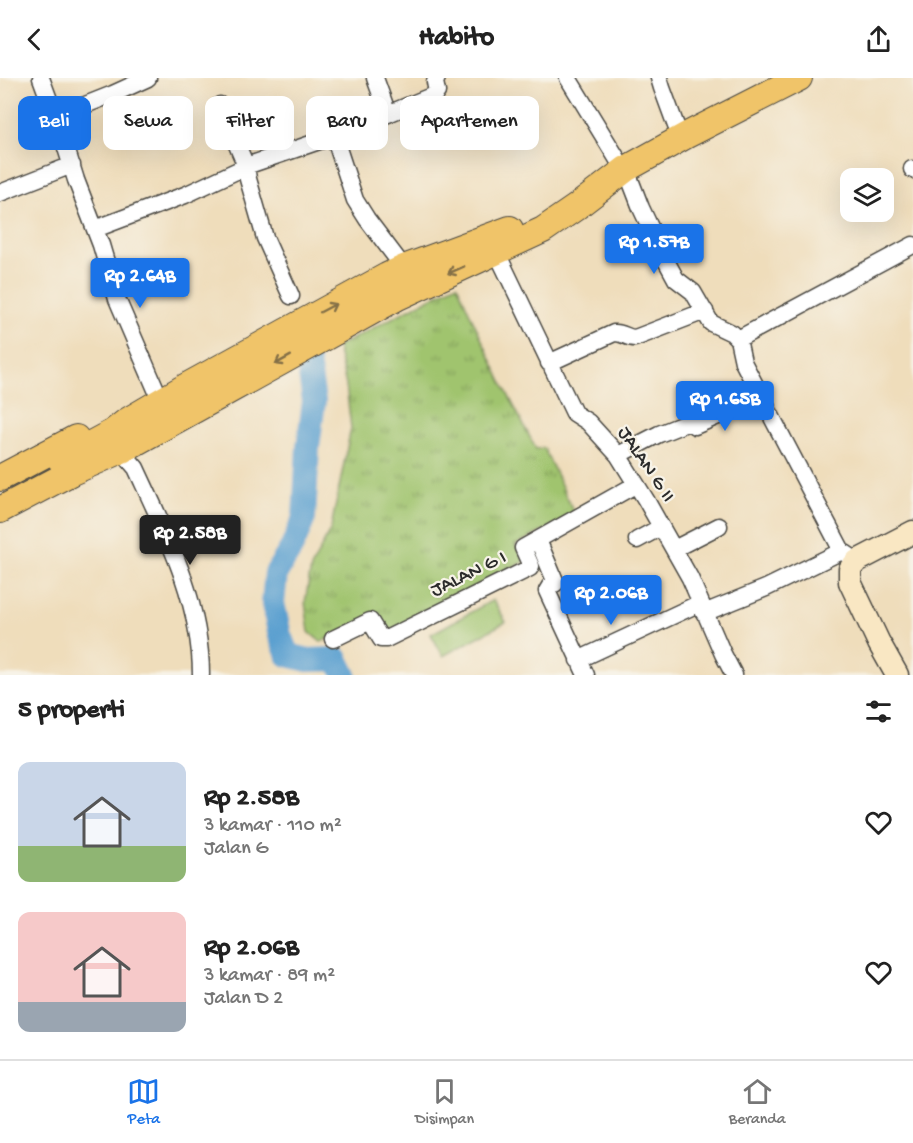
<!DOCTYPE html>
<html lang="id">
<head>
<meta charset="utf-8">
<style>
  :root { --surface:#fff; --page:#f2f2f2; --text:#222; --muted:#767676; --line:#e0e0e0; --accent:#1a73e8 }
  body { margin:0; font-family:"Gochi Hand",sans-serif; background:var(--page); color:var(--text); height:100vh; display:flex; flex-direction:column; font-size:22px; white-space:nowrap }
  * { box-sizing:border-box; margin:0 }
  p { font-size:20px; color:var(--muted) }
  .icon { flex:none; width:33px; height:33px; fill:none; stroke:currentColor; stroke-width:2; stroke-linecap:round; stroke-linejoin:round }
  .map { position:relative; height:597px; overflow:hidden }
  .panel { display:flex; flex-direction:column; background:var(--surface); flex:1 }
  .panel>* { flex:none }
  .banner { position:absolute; left:18px; top:18px; width:600px; height:54px; display:flex; gap:12px }
  .tools { position:absolute; left:840px; top:90px; display:grid; gap:12px }
  .tools a { display:grid; place-items:center; width:54px; height:54px; border-radius:12px; background:var(--surface); box-shadow:0 6px 24px #0002; font-size:30px }
  .price { position:absolute; translate:-50% -51px; padding:0 14px; border-radius:6px; background:var(--accent); color:#fff; font-size:20px; line-height:39px; filter:drop-shadow(0 2px 3px #0008) }
  .price::after { content:''; position:absolute; left:50%; top:36px; width:18px; height:14px; margin-left:-9px; background:inherit; clip-path:polygon(0 0,100% 0,50% 100%) }
  .price.active { background:#222; color:#fff }
  ul { padding:0; list-style:none }
  li { display:flex; align-items:center; gap:18px; height:150px; padding:0 18px }
  li span { display:grid; place-items:center; flex:none; width:168px; height:120px; border-radius:12px; color:#555 }
  li>.icon { margin-inline-start:auto }
  span .icon { width:72px; height:72px; fill:#fffc; stroke-width:1 }
  li b { font-size:26px }
  h2 { display:flex; justify-content:space-between; align-items:center; height:72px; padding:0 18px; font-size:26px }
  .chip { padding:0 21px; border-radius:12px; background:var(--surface); box-shadow:0 6px 24px #0002; font-size:21px; line-height:54px }
  .chip.active { background:var(--accent); color:#fff }
  header { display:flex; justify-content:space-between; align-items:center; height:78px; padding:0 18px; background:var(--surface); font-size:27px; font-weight:700 }
  .tab-bar { display:flex; justify-content:space-around; align-items:center; height:84px; border-top:2px solid var(--line); background:var(--surface); font-size:16px; color:var(--muted) }
  .tab-bar a { display:grid; justify-items:center; gap:3px }
  .tab-bar .active { color:var(--accent) }
  .map>svg:first-child { display:block }
</style>
</head>
<body>
<header><svg class="icon" aria-label="back" viewBox="0 0 24 24"><path d="M15 5l-7 7 7 7"/></svg>Habito<svg class="icon" aria-label="share" viewBox="0 0 24 24"><path d="M12 15V3M7 8l5-5 5 5M5 13v7h14v-7"/></svg></header>
<div class="map">
<svg width="913" height="597" viewBox="0 0 913 597">
  <defs>
    <pattern id="grass-tufts" width="24" height="20" patternUnits="userSpaceOnUse" patternTransform="scale(1.5)"><rect width="24" height="20" fill="#a0c46e"/><path d="M3 7l-1-3M5 7V3M7 7l1-3M15 17l-1-3M17 17v-4M19 17l1-3" fill="none" stroke="#839f5b"/></pattern>
  </defs>
  <rect width="100%" height="100%" fill="#f7f3e8"/>
  <filter id="ink" filterUnits="userSpaceOnUse"><feTurbulence type="fractalNoise" baseFrequency=".0167" numOctaves="2"/><feDisplacementMap in="SourceGraphic" scale="12" xChannelSelector="R" yChannelSelector="G"/><feConvolveMatrix kernelMatrix="1 2 1 2 8 2 1 2 1" color-interpolation-filters="sRGB"/></filter>
  <filter id="wash" filterUnits="userSpaceOnUse"><feTurbulence type="fractalNoise" baseFrequency=".008" numOctaves="4" result="noise"/><feDisplacementMap in="SourceGraphic" scale="24" xChannelSelector="R" yChannelSelector="G"/><feGaussianBlur stdDeviation="1.35" result="paint"/><feColorMatrix in="noise" values="0 0 0 0 0 0 0 0 0 0 0 0 0 0 0 0 0 1.4 0 .05"/><feComposite in="paint" operator="in"/></filter>
  <g filter="url(#wash)">
    <rect width="100%" height="100%" fill="#efddbb"/>
    <path fill="url(#grass-tufts)" stroke="#66784c" stroke-width="1.5" d="M 457,206 C 481,262 508,318 536,371 L 544,370 L 575,437 L 515,467 L 525,483 L 387,554 L 379,535 L 321,564 L 309,554 L 305,524 L 311,490 L 331,450 L 351,350 L 346,307 L 337,269 Z"/>
    <path fill="#a0c46e" stroke="#66784c" stroke-width="1.5" d="M 493,522 L 506,544 L 443,578 L 431,556 Z"/>
    <g fill="none" stroke-linecap="round" stroke-linejoin="round">
      <path stroke="#5ba0d0" stroke-width="24" d="M 308,284 L 314,323 L 308,369 L 304,440 L 292,469 L 276,495 L 273,525 L 280,558 L 288,577 L 308,582 L 337,581 L 345,597"/>
    </g>
  </g>
  <g filter="url(#ink)">
    <g fill="none" stroke-linecap="round" stroke-linejoin="round">
      <defs>
        <path id="street" d="M 41,0 L 62,57 L 76,102 L 101,167 L 117,221 L 161,323
          M 375,0 L 388,36
          M 568,0 L 618,82
          M 659,0 L 662,10 L 676,48
          M 220,27 L 246,88 L 248,101 L 265,160 L 291,218
          M 55,39 L 113,16 L 148,0
          M 334,58 L 355,122 L 367,141 L 404,190
          M 626,91 L 641,130 L 664,179 L 676,201 L 693,214 L 711,245 L 732,255 L 738,261 L 743,284 L 842,473 L 857,483
          M 912,91 L 913,92
          M 0,115 L 72,87
          M 95,151 L 185,117 L 249,87 L 334,58 L 434,17 L 437,14 L 435,4 L 437,0
          M 497,175 L 574,335 L 588,344 L 618,377 L 646,422 L 690,500 L 723,576 L 734,597
          M 738,261 L 913,167
          M 549,285 L 614,255 C 622,254 627,260 635,260 L 705,233
          M 124,371 L 130,383 L 136,390 C 166,455 201,523 201,597
          M 618,377 L 659,356 L 689,344 L 695,348 L 762,319
          M 538,462 L 556,505 L 550,508 L 547,513 L 586,597
          M 637,462 L 661,449
          M 674,471 L 719,448
          M 704,535 L 766,510 L 842,473
          M 333,561 L 370,543 L 381,561 L 386,561 L 530,490 L 531,488 L 523,470 L 635,407
          M 578,582 L 700,525"/>
        <path id="secondary" d="M 897,597 L 879,565 L 850,504 L 850,491 L 857,483 L 913,454"/>
        <path id="primary" d="M 61,382 L 113,354 L 127,343 L 185,309 L 387,198 L 404,190 L 510,151
          M 0,400 L 76,360
          M 0,432 L 72,394 L 124,371 L 398,219 L 543,152 L 575,130 L 626,91 L 687,57 L 799,0"/>
      </defs>
      <use href="#street" stroke="#484641" stroke-width="19"/>
      <use href="#secondary" stroke="#484641" stroke-width="25"/>
      <use href="#primary" stroke="#484641" stroke-width="28"/>
      <use href="#street" stroke="#fff" stroke-width="16"/>
      <use href="#secondary" stroke="#f9e7c3" stroke-width="22"/>
      <use href="#primary" stroke="#f0c469" stroke-width="26"/>
    </g>
    <defs><path id="oneway-shaft" d="M-6 0H5M1.5-3L5.5 0L1.5 3" fill="none" stroke-width="1.6" stroke-linecap="round" stroke-linejoin="round" transform="scale(1.5)"/></defs>
    <g stroke="#847047">
      <use href="#oneway-shaft" transform="translate(456 192) rotate(156)"/>
      <use href="#oneway-shaft" transform="translate(328 230) rotate(-28)"/>
      <use href="#oneway-shaft" transform="translate(283 282) rotate(151)"/>
    </g>
  </g>
  <g text-anchor="middle" dominant-baseline="central" stroke-width="4.5" stroke-linejoin="round" paint-order="stroke">
    <g font-size="20" fill="#2b2b2b" stroke="#f7f3e8">
      <text transform="translate(645 387) rotate(56)">JALAN G II</text>
      <text transform="translate(469 497) rotate(-26)">JALAN G I</text>
    </g>
  </g>
</svg>
<div class="tools">
<a><svg class="icon" aria-label="layers" viewBox="0 0 24 24"><path d="M12 4l9 5-9 5-9-5zM3 14l9 5 9-5"/></svg></a>
</div>
<b class="price" style="left:654px;top:197px">Rp 1.57B</b>
<b class="price" style="left:140px;top:231px">Rp 2.64B</b>
<b class="price" style="left:725px;top:354px">Rp 1.65B</b>
<b class="price active" style="left:190px;top:488px">Rp 2.58B</b>
<b class="price" style="left:611px;top:548px">Rp 2.06B</b>
<div class="banner">
<a class="chip active">Beli</a>
<a class="chip">Sewa</a>
<a class="chip">Filter</a>
<a class="chip">Baru</a>
<a class="chip">Apartemen</a>
</div>
</div>
<section class="panel">
<h2>5 properti<svg class="icon" aria-label="filters" viewBox="0 0 24 24"><path d="M4 7h16M4 17h16"/><circle cx="9" cy="7" r="2"/><circle cx="15" cy="17" r="2"/></svg></h2>
<ul>
<li><span style="background:linear-gradient(#c9d6e8 70%,#8fb573 0)"><svg class="icon" aria-label="home" viewBox="0 0 24 24"><path d="M3 11l9-7 9 7M6 9v11h12V9"/></svg></span><div><b>Rp 2.58B</b><p>3 kamar · 110 m²</p><p>Jalan G</p></div><svg class="icon" aria-label="heart" viewBox="0 0 24 24"><path d="M12 20l-8-8c-3-5 5-10 8-4 3-6 11-1 8 4z"/></svg></li>
<li><span style="background:linear-gradient(#f6c9c9 75%,#9aa5b1 0)"><svg class="icon" aria-label="home" viewBox="0 0 24 24"><path d="M3 11l9-7 9 7M6 9v11h12V9"/></svg></span><div><b>Rp 2.06B</b><p>3 kamar · 89 m²</p><p>Jalan D 2</p></div><svg class="icon" aria-label="heart" viewBox="0 0 24 24"><path d="M12 20l-8-8c-3-5 5-10 8-4 3-6 11-1 8 4z"/></svg></li>
</ul>
</section>
<nav class="tab-bar">
<a class="active"><svg class="icon" aria-label="map" viewBox="0 0 24 24"><path d="M3 6l6-2 6 2 6-2v14l-6 2-6-2-6 2zM9 4v14M15 6v14"/></svg>Peta</a>
<a><svg class="icon" aria-label="saved" viewBox="0 0 24 24"><path d="M7 4h10v16l-5-4-5 4z"/></svg>Disimpan</a>
<a><svg class="icon" aria-label="home" viewBox="0 0 24 24"><path d="M3 11l9-7 9 7M6 9v11h12V9"/></svg>Beranda</a>
</nav>
</body>
</html>
